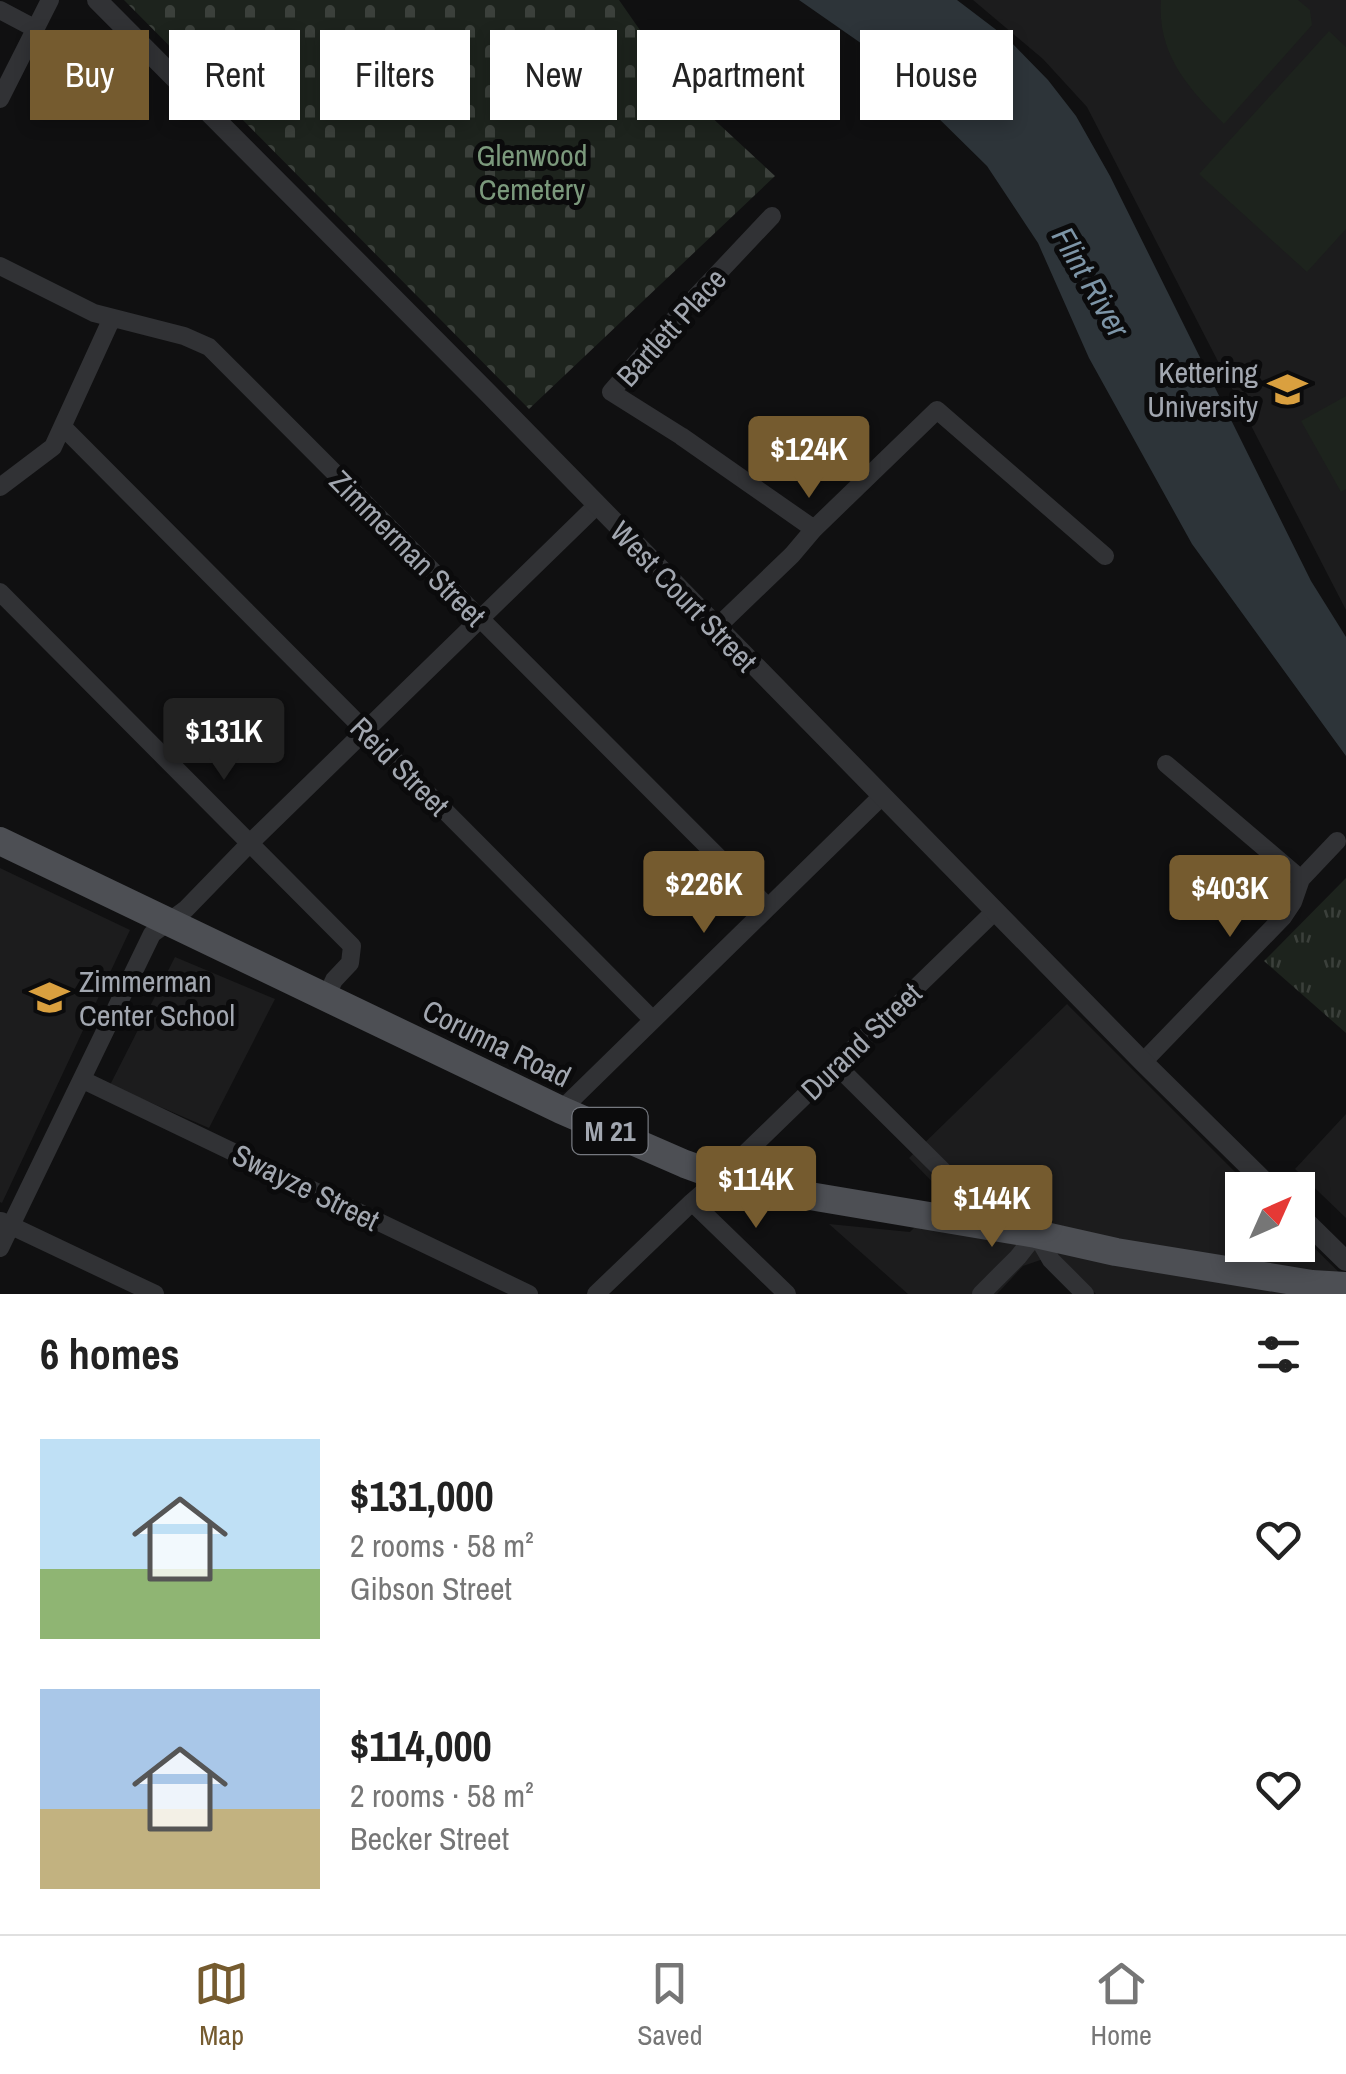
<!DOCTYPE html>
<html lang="en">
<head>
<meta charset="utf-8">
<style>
  :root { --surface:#fff; --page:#f6f6f6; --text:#222; --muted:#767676; --line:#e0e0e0; --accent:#755b2f }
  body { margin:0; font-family:"Archivo Narrow",sans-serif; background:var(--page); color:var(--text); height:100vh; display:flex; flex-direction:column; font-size:38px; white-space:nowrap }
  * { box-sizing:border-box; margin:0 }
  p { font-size:32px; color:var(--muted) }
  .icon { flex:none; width:55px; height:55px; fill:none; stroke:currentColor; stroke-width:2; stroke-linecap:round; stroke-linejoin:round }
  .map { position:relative; height:1294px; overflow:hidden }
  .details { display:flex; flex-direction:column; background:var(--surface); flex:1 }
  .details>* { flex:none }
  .banner { position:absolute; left:30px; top:30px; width:1288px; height:90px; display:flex; gap:20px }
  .needle { width:65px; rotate:45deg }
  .fabs { position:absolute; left:1225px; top:1172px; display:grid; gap:20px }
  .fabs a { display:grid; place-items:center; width:90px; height:90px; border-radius:0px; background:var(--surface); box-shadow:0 5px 15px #0003; font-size:50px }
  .price { position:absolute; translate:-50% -85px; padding:0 22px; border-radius:10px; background:var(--accent); color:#fff; font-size:32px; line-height:65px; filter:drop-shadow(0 2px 5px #0008) }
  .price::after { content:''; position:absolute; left:50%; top:60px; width:30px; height:22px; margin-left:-15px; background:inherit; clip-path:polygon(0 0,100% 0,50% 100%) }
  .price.active { background:#222; color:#fff }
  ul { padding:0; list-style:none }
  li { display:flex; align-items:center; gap:30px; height:250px; padding:0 40px }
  li span { display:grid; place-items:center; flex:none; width:280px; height:200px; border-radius:0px; color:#555 }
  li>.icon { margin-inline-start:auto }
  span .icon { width:120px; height:120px; fill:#fffc; stroke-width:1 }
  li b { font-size:42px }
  h2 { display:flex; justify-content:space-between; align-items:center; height:120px; padding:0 40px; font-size:42px }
  .pill { padding:0 35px; border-radius:0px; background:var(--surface); box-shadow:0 5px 15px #0003; font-size:35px; line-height:90px }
  .pill.active { background:var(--accent); color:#fff }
  .menu { display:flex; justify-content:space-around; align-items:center; height:140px; border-top:2px solid var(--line); background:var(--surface); font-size:28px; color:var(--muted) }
  .menu a { display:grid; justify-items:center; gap:5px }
  .menu .active { color:var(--accent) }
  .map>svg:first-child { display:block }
</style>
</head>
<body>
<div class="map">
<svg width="1346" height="1294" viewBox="0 0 1346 1294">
  <defs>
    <pattern id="cemetery-stones" width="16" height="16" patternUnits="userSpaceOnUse" patternTransform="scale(2.5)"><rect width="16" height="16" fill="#1d231d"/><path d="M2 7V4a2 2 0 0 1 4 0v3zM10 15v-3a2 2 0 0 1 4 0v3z" fill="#3b403b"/></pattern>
    <pattern id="park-tufts" width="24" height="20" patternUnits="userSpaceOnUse" patternTransform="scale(2.5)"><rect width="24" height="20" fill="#1d231d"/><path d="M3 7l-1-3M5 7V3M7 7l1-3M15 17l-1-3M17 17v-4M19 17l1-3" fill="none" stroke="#3b403b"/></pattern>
  </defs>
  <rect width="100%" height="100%" fill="#101011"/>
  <path fill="#1c1c1d" d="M 973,0 L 1346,0 L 1346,610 L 1087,107 L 1043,59 Z
    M 0,868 L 130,930 L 2,1203 L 0,1202 Z
    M 175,957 L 275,999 L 209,1128 L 110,1085 Z
    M 1067,1004 L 1253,1190 L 1242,1190 L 1242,1245 L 1298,1245 L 1298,1232 L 1346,1279 L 1346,1294 L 1096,1294 L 1055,1255 L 1023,1266 L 997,1294 L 908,1294 L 829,1224 L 910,1232 L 946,1196 L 909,1158 Z
    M 1346,1114 L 1346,1218 L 1295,1169 Z"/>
  <path fill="#1d231d" d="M 1161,0 L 1298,0 L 1310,10 L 1312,25 L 1224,124 C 1188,88 1157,54 1161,0 Z
    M 1329,31 L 1346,47 L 1346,229 L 1307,272 L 1199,174 Z
    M 1346,396 L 1346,489 L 1341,492 L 1301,421 Z"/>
  <path fill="url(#cemetery-stones)" d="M 124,0 L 619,0 L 681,89 L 775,176 L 529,409 Z"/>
  <path fill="url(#park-tufts)" d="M 1346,878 L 1346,1033 L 1264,961 Z"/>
  <path fill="#2d3439" d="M 799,0 L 957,0 L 1007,38 L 1048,80 L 1076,116 L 1110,176 L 1311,581 L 1346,637 L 1346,756 L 1192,544 L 1089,358 L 1038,243 L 987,166 L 865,46 Z"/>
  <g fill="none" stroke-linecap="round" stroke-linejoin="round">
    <path stroke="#313235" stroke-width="18" d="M 0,10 L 34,28
      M 0,99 L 50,0
      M 772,216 L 671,323 L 611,392 L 681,436 L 814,529
      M 0,266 L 94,313 L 184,336 L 209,347 L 768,907
      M 63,427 L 653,1020
      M 0,487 L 53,447 L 112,318
      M 0,592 L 352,946 L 350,963 L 334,980 L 326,997
      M 716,628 L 792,555 L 814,529 L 937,410 L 1105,556
      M 1166,764 L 1301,879
      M 1143,1062 L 1283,917 L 1293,902 L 1301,879 L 1337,841
      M 836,1065 L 961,1189 L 971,1224
      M 83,1080 L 529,1294
      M 561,1110 L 881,797
      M 692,1202 L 787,1294
      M 1,1221 L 155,1294
      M 0,1248 L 152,934 L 186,909 L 250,843 L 596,506
      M 596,1294 L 692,1202 L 721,1177 L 995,911
      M 981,1294 L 1018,1257 L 1036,1234 L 1051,1260 L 1085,1294"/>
    <path stroke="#313235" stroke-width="20" d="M 97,0 L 486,391 L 1143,1062 L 1273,1190
      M 1298,1214 L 1346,1261"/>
    <path stroke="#4d4f54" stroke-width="28" d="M 0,841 L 561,1110 L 685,1164 L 721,1177 L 786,1192 L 1036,1234 L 1116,1252 L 1312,1284 L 1346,1286"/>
  </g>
  <defs>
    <symbol id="university-bare" viewBox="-9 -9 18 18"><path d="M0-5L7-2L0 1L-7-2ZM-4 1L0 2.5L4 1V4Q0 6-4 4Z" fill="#daa03f" stroke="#0b0b0c" stroke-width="2.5" paint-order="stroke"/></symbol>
    <symbol id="school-bare" viewBox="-9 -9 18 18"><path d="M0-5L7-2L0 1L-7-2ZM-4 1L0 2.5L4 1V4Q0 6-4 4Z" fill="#daa03f" stroke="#0b0b0c" stroke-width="2.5" paint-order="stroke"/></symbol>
  </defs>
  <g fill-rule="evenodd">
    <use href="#university-bare" x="1260" y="362" width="55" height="55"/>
    <use href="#school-bare" x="22" y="970" width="55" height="55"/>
  </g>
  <g text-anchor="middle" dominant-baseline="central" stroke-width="10" stroke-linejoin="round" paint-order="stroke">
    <rect fill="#0b0b0c" stroke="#75787f" stroke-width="2.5" x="572.5" y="1108" width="75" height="46" rx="8"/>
    <g font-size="28" font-weight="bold" fill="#a2a7b0">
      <text x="610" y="1131">M 21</text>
    </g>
    <g font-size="30" fill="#7b997c" stroke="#0b0b0c">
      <text x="532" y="155">Glenwood<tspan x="532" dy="34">Cemetery</tspan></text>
    </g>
    <g font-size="30" fill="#a2a7b0" stroke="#0b0b0c">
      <text transform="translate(671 327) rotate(-48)">Bartlett Place</text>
      <text transform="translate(408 548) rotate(45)">Zimmerman Street</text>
      <text transform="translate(684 596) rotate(46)">West Court Street</text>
      <text transform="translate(400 766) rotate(45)">Reid Street</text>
      <text transform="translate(861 1041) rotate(-44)">Durand Street</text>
      <text transform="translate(497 1043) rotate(26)">Corunna Road</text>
      <text transform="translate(306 1187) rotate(26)">Swayze Street</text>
    </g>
    <g font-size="30" fill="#a2a7b0" stroke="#0b0b0c" text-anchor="end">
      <text x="1258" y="372">Kettering<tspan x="1258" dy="34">University</tspan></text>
      <text x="79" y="981" text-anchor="start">Zimmerman<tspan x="79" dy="34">Center School</tspan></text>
    </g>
    <g font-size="32" font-style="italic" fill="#7d95a7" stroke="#0b0b0c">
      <text transform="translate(1091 282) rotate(60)">Flint River</text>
    </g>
  </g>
</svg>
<div class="fabs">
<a><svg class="needle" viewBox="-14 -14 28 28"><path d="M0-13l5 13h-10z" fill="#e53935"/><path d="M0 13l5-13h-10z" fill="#767676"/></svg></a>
</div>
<b class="price" style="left:809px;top:501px">$124K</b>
<b class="price active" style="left:224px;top:783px">$131K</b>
<b class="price" style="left:704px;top:936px">$226K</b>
<b class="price" style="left:1230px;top:940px">$403K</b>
<b class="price" style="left:756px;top:1231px">$114K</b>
<b class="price" style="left:992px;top:1250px">$144K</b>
<div class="banner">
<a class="pill active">Buy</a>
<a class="pill">Rent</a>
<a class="pill">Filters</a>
<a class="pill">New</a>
<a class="pill">Apartment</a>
<a class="pill">House</a>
</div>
</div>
<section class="details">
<h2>6 homes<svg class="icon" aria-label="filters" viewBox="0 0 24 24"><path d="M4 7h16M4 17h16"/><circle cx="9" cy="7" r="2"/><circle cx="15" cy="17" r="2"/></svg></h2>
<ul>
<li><span style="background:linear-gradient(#bfe0f5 65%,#8fb573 0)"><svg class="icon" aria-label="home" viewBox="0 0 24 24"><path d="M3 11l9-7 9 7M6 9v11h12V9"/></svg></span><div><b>$131,000</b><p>2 rooms · 58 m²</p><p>Gibson Street</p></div><svg class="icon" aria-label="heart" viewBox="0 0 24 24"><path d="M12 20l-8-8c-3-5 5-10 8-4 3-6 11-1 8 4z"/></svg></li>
<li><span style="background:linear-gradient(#a9c7e8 60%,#c2b280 0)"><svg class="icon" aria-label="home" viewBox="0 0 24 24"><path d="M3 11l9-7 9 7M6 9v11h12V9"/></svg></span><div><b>$114,000</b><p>2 rooms · 58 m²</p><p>Becker Street</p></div><svg class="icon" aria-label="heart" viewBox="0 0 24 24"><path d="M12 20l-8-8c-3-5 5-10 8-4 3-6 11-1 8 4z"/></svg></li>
</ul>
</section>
<nav class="menu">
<a class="active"><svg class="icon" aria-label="map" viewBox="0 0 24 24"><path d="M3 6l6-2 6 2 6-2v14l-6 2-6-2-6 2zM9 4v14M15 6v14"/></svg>Map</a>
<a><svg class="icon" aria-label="saved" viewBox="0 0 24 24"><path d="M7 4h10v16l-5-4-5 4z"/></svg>Saved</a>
<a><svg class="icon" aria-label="home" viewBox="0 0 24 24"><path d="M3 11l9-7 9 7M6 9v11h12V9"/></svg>Home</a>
</nav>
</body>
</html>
